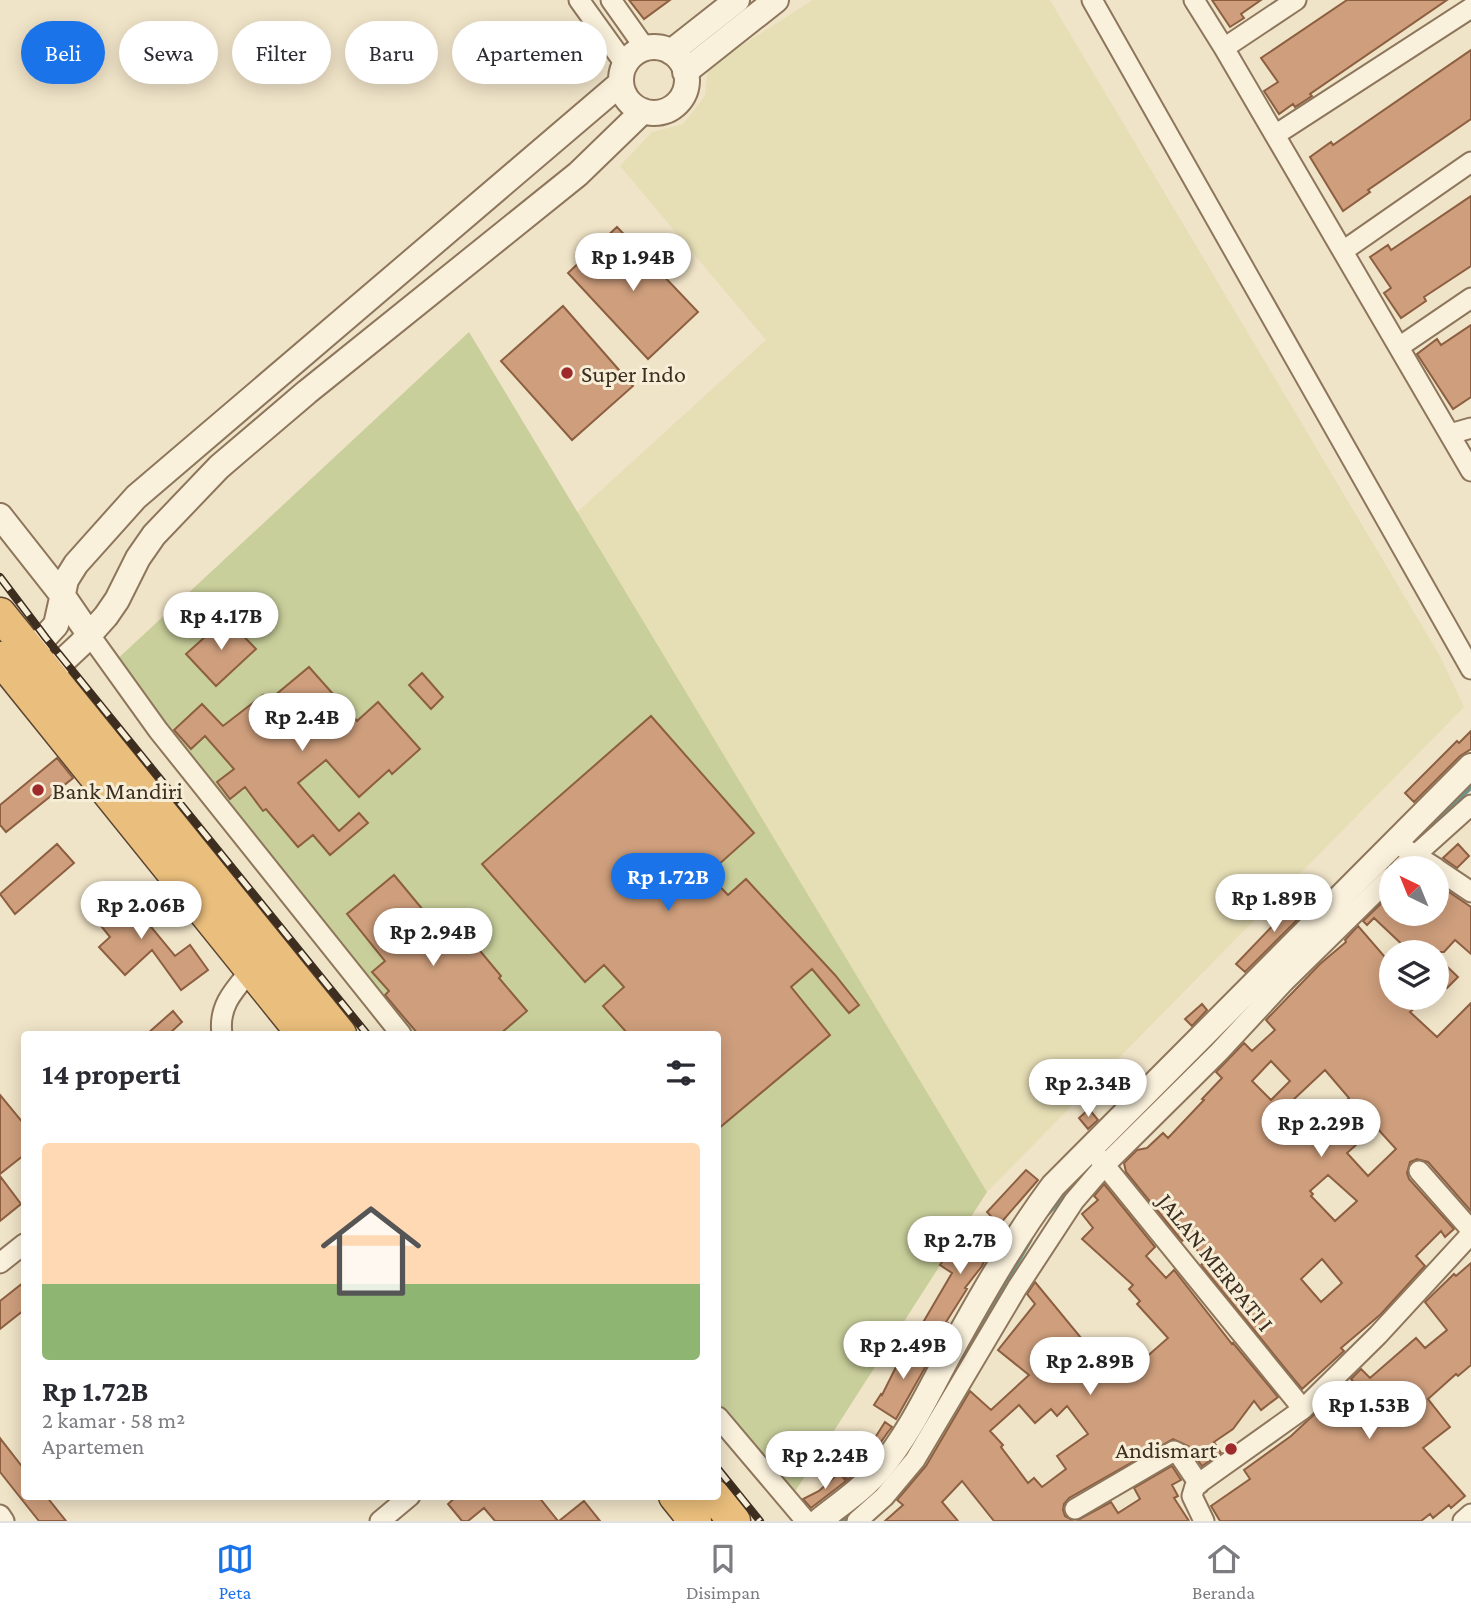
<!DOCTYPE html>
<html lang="id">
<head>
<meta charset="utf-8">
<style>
  :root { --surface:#fff; --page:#f7f7f7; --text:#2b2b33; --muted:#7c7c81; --line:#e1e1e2; --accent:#1a73e8 }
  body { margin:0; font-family:"Crimson Pro",serif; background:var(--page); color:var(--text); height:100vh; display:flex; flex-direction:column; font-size:26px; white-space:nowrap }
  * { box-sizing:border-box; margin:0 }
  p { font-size:23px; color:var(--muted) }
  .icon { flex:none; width:38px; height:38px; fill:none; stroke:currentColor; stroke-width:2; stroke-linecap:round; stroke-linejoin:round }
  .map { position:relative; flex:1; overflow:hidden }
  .sheet { position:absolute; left:21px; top:1031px; width:700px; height:469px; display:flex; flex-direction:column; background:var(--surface); border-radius:7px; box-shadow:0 4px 18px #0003 }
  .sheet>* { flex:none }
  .banner { position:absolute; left:21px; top:21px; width:700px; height:63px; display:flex; gap:14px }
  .needle { width:46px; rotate:317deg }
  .tools { position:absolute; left:1379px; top:856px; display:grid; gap:14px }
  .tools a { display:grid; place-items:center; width:70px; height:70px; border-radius:50%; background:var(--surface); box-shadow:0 4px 18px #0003; font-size:35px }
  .price { position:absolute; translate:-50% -60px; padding:0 16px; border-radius:24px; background:#fff; color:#222; font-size:23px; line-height:46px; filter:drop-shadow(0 2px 4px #0008) }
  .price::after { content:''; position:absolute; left:50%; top:42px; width:21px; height:16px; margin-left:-10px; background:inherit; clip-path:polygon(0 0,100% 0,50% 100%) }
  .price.on { background:var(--accent); color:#fff }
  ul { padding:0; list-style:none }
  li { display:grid; align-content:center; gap:14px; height:371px; padding:0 21px }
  li span { display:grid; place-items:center; height:217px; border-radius:7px; color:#555 }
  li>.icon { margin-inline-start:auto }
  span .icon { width:126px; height:126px; fill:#fffc; stroke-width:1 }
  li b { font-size:30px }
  h2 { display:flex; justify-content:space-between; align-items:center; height:84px; padding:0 21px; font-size:30px }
  .tag { padding:0 24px; border-radius:32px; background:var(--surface); box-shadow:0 4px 18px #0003; font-size:24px; line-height:63px }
  .tag.on { background:var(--accent); color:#fff }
  .tab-bar { display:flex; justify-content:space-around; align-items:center; height:98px; border-top:2px solid var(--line); background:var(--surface); font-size:19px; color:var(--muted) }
  .tab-bar a { display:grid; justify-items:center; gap:4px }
  .tab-bar .on { color:var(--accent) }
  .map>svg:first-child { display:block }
</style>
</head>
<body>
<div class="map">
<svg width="1471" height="1521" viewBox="0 0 1471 1521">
  <rect width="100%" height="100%" fill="#f0e4c8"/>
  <path fill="#e6deb5" d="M 813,0 L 1050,0 L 1440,656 L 1464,707 L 987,1192 L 574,515 L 766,340 L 620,166 L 652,132 L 683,124 L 705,96 L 708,67 Z"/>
  <path fill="#c9cf9b" d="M 469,332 L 987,1192 L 789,1501 L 718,1413 L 718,1034 L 411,1034 L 112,664 Z"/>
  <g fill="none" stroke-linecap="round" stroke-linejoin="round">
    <path stroke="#6f938a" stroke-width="5" d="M 1419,835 L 1471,787
      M 1107,1150 L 1147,1110
      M 1047,1214 L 1090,1168
      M 949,1384 L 963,1356 L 1030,1240
      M 843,1521 L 866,1499"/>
  </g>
  <path fill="#cf9f7d" stroke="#8d5f41" stroke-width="2" fill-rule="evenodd" d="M 629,0 L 670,0 L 644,19 Z
    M 1212,0 L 1261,0 L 1241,14 L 1244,18 L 1230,27 Z
    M 1347,0 L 1447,0 L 1310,94 L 1312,96 L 1295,107 L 1293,104 L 1279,114 L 1264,91 L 1278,82 L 1261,58 Z
    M 1471,50 L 1471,119 L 1368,190 L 1370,192 L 1343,211 L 1310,157 L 1331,142 L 1333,145 Z
    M 1471,196 L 1471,266 L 1424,297 L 1426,301 L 1401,318 L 1384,293 L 1391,288 L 1370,257 L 1388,245 L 1391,250 Z
    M 617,227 L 698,312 L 648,359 L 568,273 Z
    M 563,306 L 633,386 L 572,440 L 501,361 Z
    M 1471,325 L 1471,397 L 1453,409 L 1417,354 L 1437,339 L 1441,345 Z
    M 226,618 L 256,649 L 216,686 L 186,654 Z
    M 309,667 L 357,721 L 378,702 L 420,749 L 392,774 L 389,770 L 359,797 L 326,760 L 298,783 L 339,831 L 359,813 L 368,823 L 330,855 L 313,835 L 298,847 L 266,809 L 263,811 L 245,787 L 230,799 L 217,782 L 234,769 L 205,736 L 191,749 L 174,730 L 202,704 L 223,726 L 263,695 L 268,701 Z
    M 422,673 L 443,697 L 431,709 L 409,685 Z
    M 651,716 L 754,833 L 708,874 L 728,895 L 746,879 L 835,975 L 859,1005 L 849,1013 L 812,969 L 791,987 L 830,1035 L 718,1129 L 718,1034 L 628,1034 L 603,1006 L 624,987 L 604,965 L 585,982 L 482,864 Z
    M 1471,731 L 1471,749 L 1460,756 L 1414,802 L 1405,793 L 1457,741 L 1459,743 Z
    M 57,758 L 73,778 L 6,832 L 0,825 L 0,805 Z
    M 57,844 L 74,863 L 15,914 L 0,894 Z
    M 1458,844 L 1469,856 L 1457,868 L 1443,858 Z
    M 394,875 L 433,922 L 444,912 L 455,924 L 456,922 L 501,976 L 499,978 L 527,1011 L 500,1034 L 418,1034 L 385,995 L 389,991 L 372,972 L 385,961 L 347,914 Z
    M 1437,884 L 1471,907 L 1471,954 L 1455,940 L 1444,952 L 1410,952 L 1374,918 L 1367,925 L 1363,921 L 1391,894 L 1391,914 L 1437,914 Z
    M 118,887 L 175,956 L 190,945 L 208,970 L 181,990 L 152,950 L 125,975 L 99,947 L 110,937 L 89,911 Z
    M 1301,896 L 1311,906 L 1245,972 L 1236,964 Z
    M 1358,926 L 1391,964 L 1391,998 L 1427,998 L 1410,1012 L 1437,1037 L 1471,1003 L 1471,1211 L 1428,1162 L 1417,1159 L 1410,1162 L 1407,1173 L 1409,1179 L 1454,1229 L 1445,1237 L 1441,1231 L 1416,1256 L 1425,1266 L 1421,1270 L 1381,1314 L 1341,1348 L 1344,1351 L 1302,1389 L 1201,1265 L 1205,1261 L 1187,1236 L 1182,1241 L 1126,1172 L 1124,1163 L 1137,1150 L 1147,1148 L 1163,1133 L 1168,1138 L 1204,1100 L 1202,1099 L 1222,1078 L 1216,1072 L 1244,1043 L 1252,1051 L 1275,1030 L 1266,1020 L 1320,964 L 1346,942 L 1345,940 ZM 1271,1061 L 1290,1081 L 1271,1100 L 1252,1081 ZM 1325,1070 L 1349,1098 L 1320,1129 L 1293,1100 ZM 1376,1127 L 1396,1149 L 1368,1176 L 1347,1153 ZM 1328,1175 L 1357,1201 L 1335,1221 L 1311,1196 L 1313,1194 L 1310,1191 ZM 1322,1259 L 1342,1283 L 1321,1302 L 1301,1279 Z
    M 1437,957 L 1458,977 L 1447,988 L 1437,978 Z
    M 1202,1004 L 1207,1010 L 1192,1026 L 1185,1019 Z
    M 173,1011 L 182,1022 L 169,1034 L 147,1034 Z
    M 0,1095 L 24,1124 L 24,1155 L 0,1174 Z
    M 1089,1109 L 1098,1120 L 1088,1129 L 1079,1118 Z
    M 1026,1170 L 1038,1180 L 999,1225 L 987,1212 Z
    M 0,1176 L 21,1204 L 0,1221 Z
    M 1104,1184 L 1155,1247 L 1146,1256 L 1166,1278 L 1174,1270 L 1232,1344 L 1233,1343 L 1278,1397 L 1261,1410 L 1254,1401 L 1233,1429 L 1214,1442 L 1221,1453 L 1202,1466 L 1188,1446 L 1173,1439 L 1069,1498 L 1064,1504 L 1063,1510 L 1065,1516 L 1074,1521 L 994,1521 L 962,1481 L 942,1502 L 958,1521 L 885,1521 L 903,1505 L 897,1500 L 926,1466 L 970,1391 L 991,1410 L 1029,1375 L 998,1350 L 1035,1304 L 1027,1294 L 1035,1282 L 1109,1372 L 1123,1364 L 1125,1368 L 1142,1357 L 1143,1360 L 1168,1338 L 1137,1304 L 1140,1301 L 1129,1289 L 1133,1285 L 1082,1239 L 1093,1228 L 1082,1214 L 1098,1200 L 1094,1196 ZM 1019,1405 L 1035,1423 L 1051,1409 L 1057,1416 L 1067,1406 L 1088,1434 L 1057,1456 L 1066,1469 L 1042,1487 L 1034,1478 L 1028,1483 L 1001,1447 L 1003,1445 L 990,1431 Z
    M 987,1221 L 1002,1234 L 988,1253 L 982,1266 L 965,1288 L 967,1289 L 946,1322 L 948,1323 L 940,1338 L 921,1326 L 952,1273 L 940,1265 L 949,1252 L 951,1254 L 959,1243 L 962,1246 L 970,1237 L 971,1238 Z
    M 1471,1263 L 1471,1365 L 1458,1376 L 1456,1374 L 1428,1399 L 1450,1427 L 1423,1448 L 1465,1496 L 1451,1508 L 1449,1505 L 1433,1518 L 1430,1514 L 1421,1521 L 1220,1521 L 1211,1506 L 1250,1479 L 1244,1470 L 1291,1436 L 1320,1409 L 1326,1415 L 1341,1402 L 1366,1432 L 1389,1414 L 1363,1388 L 1361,1390 L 1351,1379 L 1361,1369 L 1370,1378 L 1416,1338 L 1425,1348 L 1447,1330 L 1425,1302 L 1454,1274 L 1456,1276 Z
    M 24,1282 L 24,1310 L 0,1329 L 0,1301 Z
    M 913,1342 L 931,1357 L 896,1419 L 874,1405 L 881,1394 L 882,1395 L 895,1369 Z
    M 885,1422 L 892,1427 L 888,1432 L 869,1459 L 848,1480 L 842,1474 L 873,1441 Z
    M 0,1438 L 24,1469 L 24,1496 L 46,1496 L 66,1521 L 39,1521 L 19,1496 L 0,1472 Z
    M 1172,1466 L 1181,1480 L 1172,1485 L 1178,1496 L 1174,1498 L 1189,1521 L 1076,1521 L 1111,1502 L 1118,1513 L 1140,1499 L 1134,1488 Z
    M 839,1473 L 846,1481 L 811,1508 L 803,1499 L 819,1491 Z
    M 457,1496 L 538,1496 L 558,1521 L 495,1521 L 484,1508 L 468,1521 L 462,1521 L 448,1504 Z
    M 584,1501 L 600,1521 L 559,1521 Z"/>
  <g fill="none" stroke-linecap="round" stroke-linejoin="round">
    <defs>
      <path id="minor" d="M 579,0 L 625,64
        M 611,0 L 645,48
        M 1092,0 L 1471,669
        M 1194,0 L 1224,48 L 1471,471
        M 1224,48 L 1296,0
        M 1275,135 L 1471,8
        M 1343,251 L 1471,162
        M 1399,347 L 1471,298
        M 1450,434 L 1471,428
        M 89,634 L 158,730 L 401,1034
        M 1404,848 L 1436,868
        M 1401,868 L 1471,805
        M 1437,869 L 1471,892
        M 222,1034 C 218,1006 234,990 251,970
        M 1098,1157 L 1303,1409
        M 1419,1171 L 1471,1230
        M 0,1263 L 24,1244
        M 718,1417 L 806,1521
        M 1075,1509 L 1174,1451 L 1178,1453 L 1199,1484
        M 0,1515 L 4,1521
        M 380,1521 L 410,1496
        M 857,1521 L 884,1497 L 915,1460 L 1017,1288 L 1074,1201 L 1105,1165 L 1219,1052 L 1284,982 L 1391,877
        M 1204,1521 L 1192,1496 L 1195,1486 L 1303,1409 L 1378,1335 L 1471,1234
        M 1463,1521 L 1471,1514"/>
      <path id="tertiary" d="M621 80a33 33 0 1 1 66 0a33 33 0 1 1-66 0Z
        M 671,52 L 737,0
        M 685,72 L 776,0
        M 0,516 L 63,596 L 89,634
        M 31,652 L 56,625 L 66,580 L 76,564 L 136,497 L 621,83
        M 49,674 L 81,644 L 106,616 L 117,600 L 138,558 L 154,535 L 219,467 L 307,392 L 578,174 L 643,111
        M 819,1521 C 840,1504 863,1489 880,1469 C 910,1433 930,1389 952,1349 C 983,1293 1015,1237 1053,1186 L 1471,766"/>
      <path id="trunk" d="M 0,614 L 340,1034
        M 0,658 L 303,1034
        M 675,1496 L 695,1521
        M 714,1496 L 734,1521"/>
    </defs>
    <use href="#minor" stroke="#8d765c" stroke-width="23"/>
    <use href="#tertiary" stroke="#8d765c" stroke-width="28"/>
    <use href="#trunk" stroke="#5b4430" stroke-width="35"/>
    <use href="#minor" stroke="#faf1dc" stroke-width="19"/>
    <use href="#tertiary" stroke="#faf1dc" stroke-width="24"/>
    <use href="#trunk" stroke="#eabe7c" stroke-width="32"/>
    <defs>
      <path id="rail" d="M 0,577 L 46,638 L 367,1034
        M 718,1469 L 760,1521"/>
    </defs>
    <use href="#rail" stroke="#3d2e20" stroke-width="8"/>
    <use href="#rail" stroke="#f7eed8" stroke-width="5" stroke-dasharray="16" stroke-linecap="butt"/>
  </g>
  <g fill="#9e2a2b" stroke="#f7eed8" stroke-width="2.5">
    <circle cx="567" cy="373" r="7"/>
    <circle cx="38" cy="790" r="7"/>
    <circle cx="1231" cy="1449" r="7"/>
  </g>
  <g text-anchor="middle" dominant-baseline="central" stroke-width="6" stroke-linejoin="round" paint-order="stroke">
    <g font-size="24" fill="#3d2e20" stroke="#f7eed8" text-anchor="start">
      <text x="581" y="373">Super Indo</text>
      <text x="52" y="790">Bank Mandiri</text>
      <text x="1217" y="1449" text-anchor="end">Andismart</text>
    </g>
    <g font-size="24" fill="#3d2e20" stroke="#f7eed8">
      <text transform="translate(1216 1262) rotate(51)">JALAN MERPATI I</text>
    </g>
  </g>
</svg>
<div class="tools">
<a><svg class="needle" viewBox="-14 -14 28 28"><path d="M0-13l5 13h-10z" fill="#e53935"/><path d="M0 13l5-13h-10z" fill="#7c7c81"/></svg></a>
<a><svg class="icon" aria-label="layers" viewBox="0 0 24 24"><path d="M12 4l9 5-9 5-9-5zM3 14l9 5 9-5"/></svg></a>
</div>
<b class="price" style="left:633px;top:293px">Rp 1.94B</b>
<b class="price" style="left:221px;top:652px">Rp 4.17B</b>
<b class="price" style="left:302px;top:753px">Rp 2.4B</b>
<b class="price on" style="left:668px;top:913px">Rp 1.72B</b>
<b class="price" style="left:1274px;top:934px">Rp 1.89B</b>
<b class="price" style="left:141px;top:941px">Rp 2.06B</b>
<b class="price" style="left:433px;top:968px">Rp 2.94B</b>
<b class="price" style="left:1088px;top:1119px">Rp 2.34B</b>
<b class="price" style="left:1321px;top:1159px">Rp 2.29B</b>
<b class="price" style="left:960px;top:1276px">Rp 2.7B</b>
<b class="price" style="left:903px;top:1381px">Rp 2.49B</b>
<b class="price" style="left:1090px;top:1397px">Rp 2.89B</b>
<b class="price" style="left:1369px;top:1441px">Rp 1.53B</b>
<b class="price" style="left:825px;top:1491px">Rp 2.24B</b>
<div class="banner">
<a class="tag on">Beli</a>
<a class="tag">Sewa</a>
<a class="tag">Filter</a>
<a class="tag">Baru</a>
<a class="tag">Apartemen</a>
</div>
<section class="sheet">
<h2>14 properti<svg class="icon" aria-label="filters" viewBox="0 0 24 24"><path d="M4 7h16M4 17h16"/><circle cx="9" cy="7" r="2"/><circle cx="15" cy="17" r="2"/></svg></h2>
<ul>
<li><span style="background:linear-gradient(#ffd9b3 65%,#8fb573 0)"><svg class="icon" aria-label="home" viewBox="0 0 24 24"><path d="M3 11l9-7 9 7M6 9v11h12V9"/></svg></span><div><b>Rp 1.72B</b><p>2 kamar · 58 m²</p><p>Apartemen</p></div></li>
</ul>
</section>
</div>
<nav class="tab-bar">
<a class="on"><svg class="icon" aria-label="map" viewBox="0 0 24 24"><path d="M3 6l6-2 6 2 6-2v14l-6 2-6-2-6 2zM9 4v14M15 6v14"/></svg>Peta</a>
<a><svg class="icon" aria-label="saved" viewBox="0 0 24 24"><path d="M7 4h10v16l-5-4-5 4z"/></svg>Disimpan</a>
<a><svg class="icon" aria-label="home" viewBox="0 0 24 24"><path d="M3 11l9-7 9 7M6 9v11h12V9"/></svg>Beranda</a>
</nav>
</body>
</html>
